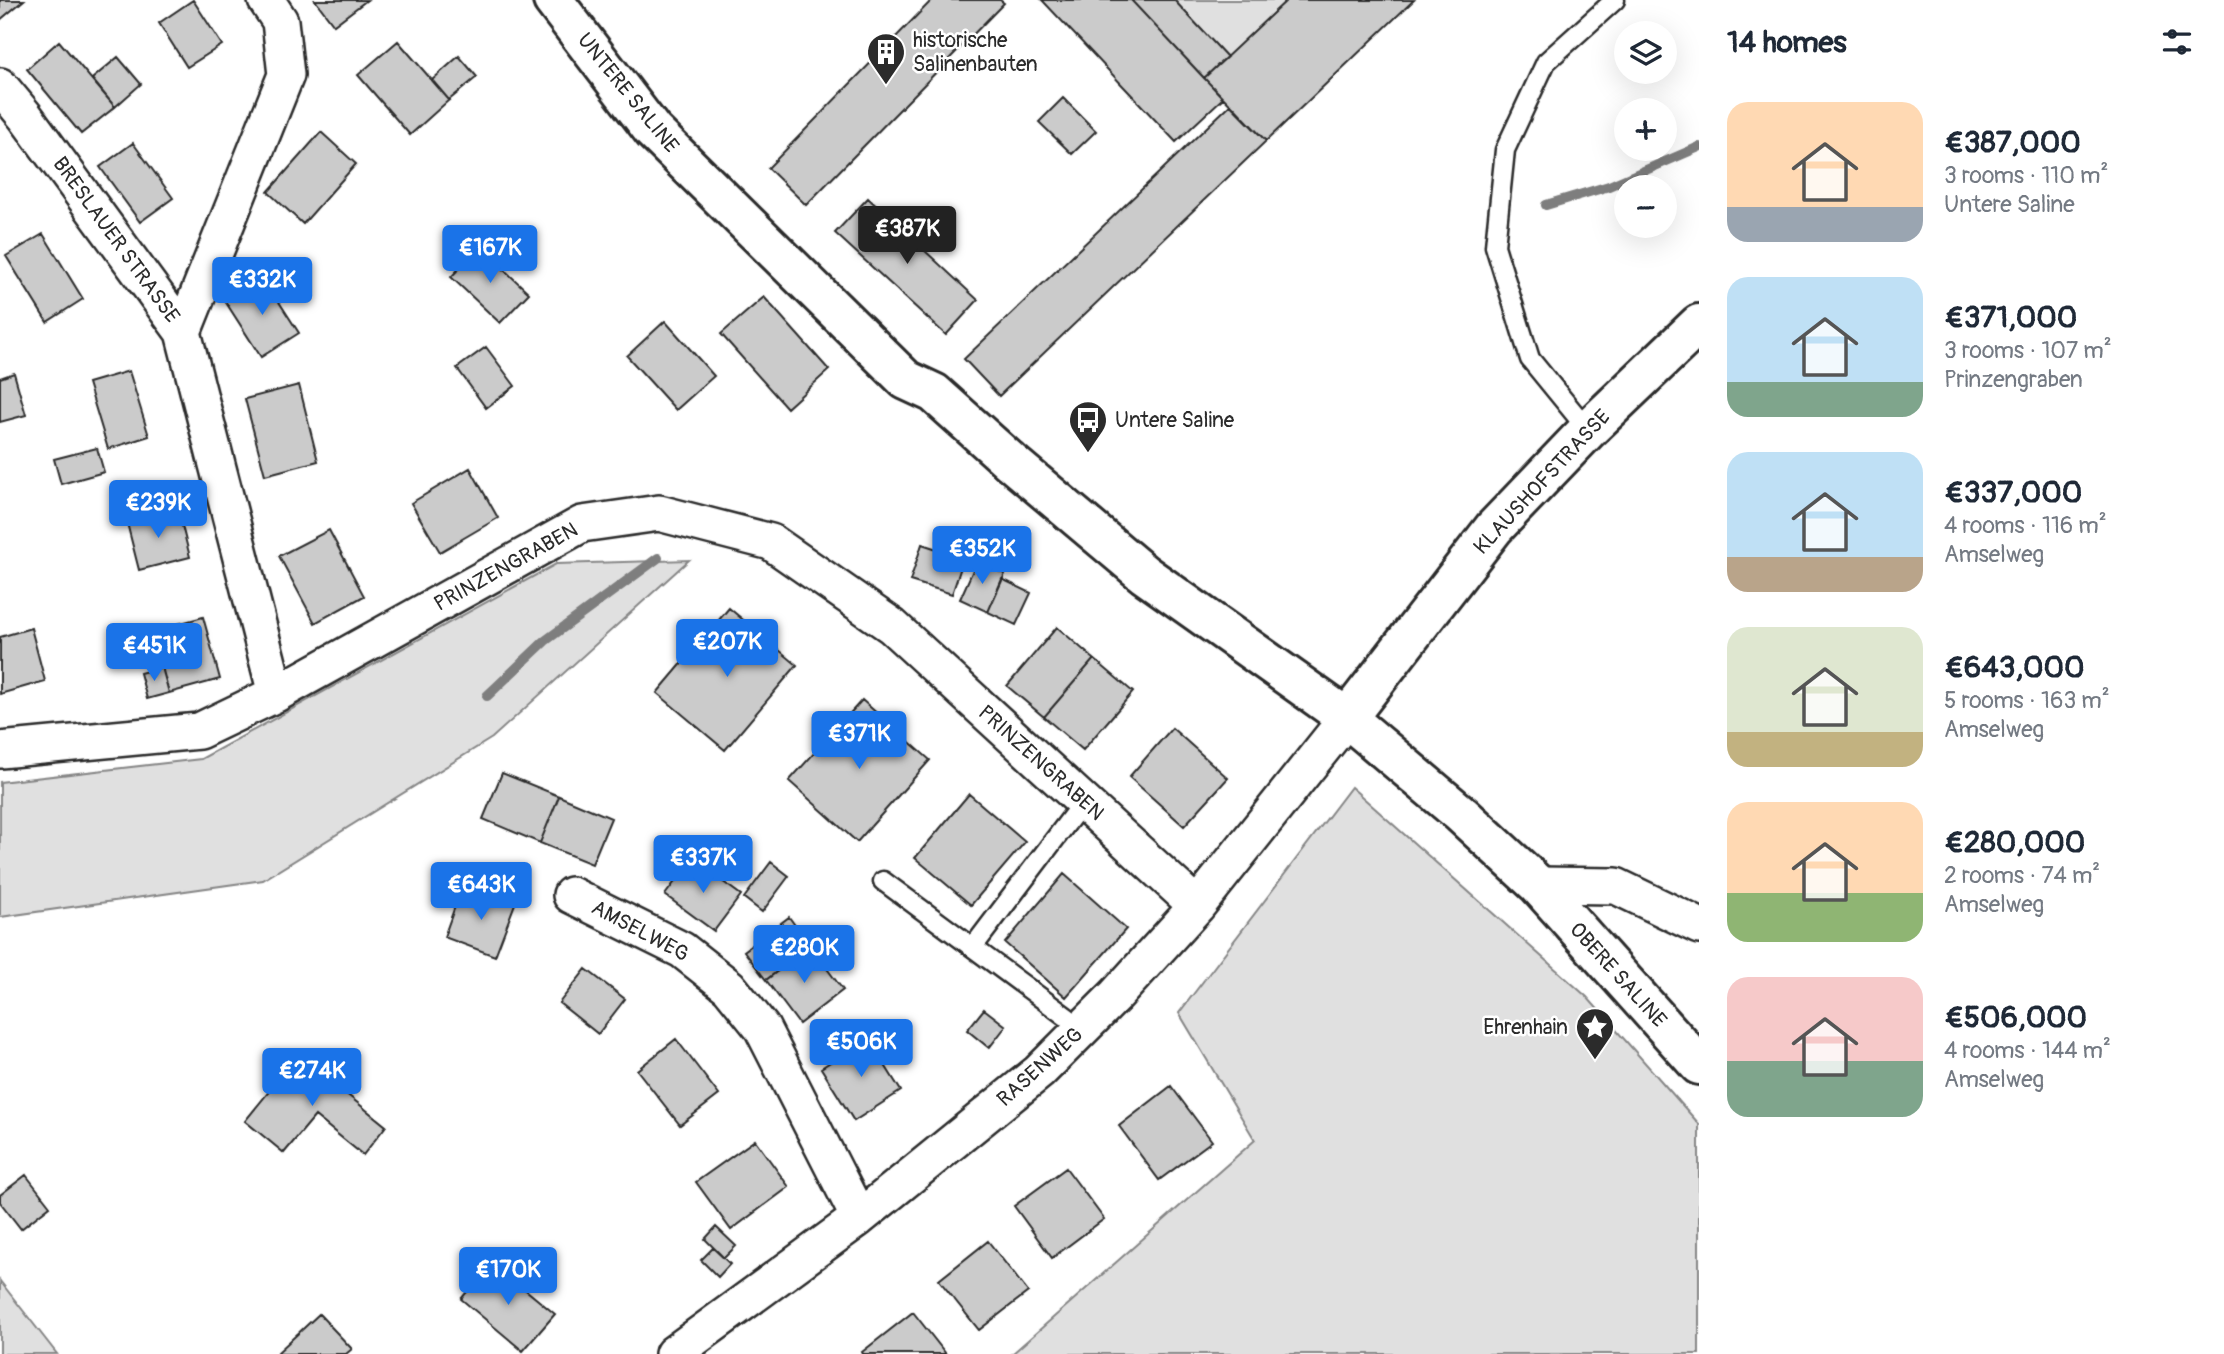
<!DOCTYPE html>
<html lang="en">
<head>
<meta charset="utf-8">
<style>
  :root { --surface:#fff; --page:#f6f6f7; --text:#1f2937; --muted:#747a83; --accent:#1a73e8 }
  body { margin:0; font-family:Pangolin,sans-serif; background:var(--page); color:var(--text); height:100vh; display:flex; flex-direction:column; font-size:26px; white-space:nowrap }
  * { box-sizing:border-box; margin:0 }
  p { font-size:23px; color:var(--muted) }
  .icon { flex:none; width:38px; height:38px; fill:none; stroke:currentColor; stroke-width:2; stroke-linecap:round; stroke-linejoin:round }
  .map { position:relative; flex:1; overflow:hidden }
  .sheet { display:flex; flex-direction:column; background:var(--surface); width:525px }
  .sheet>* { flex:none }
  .tools { position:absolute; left:1614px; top:21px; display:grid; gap:14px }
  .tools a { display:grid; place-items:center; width:63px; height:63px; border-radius:50%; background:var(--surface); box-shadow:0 7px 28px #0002; font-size:35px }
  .price { position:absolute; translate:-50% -60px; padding:0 16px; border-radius:7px; background:var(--accent); color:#fff; font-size:23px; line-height:46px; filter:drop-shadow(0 2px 4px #0008) }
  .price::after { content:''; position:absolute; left:50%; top:42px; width:21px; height:16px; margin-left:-10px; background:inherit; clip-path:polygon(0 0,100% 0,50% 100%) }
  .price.on { background:#222; color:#fff }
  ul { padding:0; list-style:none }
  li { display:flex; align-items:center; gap:21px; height:175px; padding:0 28px }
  li span { display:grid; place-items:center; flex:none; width:196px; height:140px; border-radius:21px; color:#555 }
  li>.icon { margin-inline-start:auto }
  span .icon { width:84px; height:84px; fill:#fffc; stroke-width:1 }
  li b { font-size:30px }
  h2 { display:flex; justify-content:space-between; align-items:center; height:84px; padding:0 28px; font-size:30px }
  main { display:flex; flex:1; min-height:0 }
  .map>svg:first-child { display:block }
</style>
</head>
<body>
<main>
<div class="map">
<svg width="1699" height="1354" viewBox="0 0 1699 1354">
  <rect width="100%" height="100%" fill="#fff"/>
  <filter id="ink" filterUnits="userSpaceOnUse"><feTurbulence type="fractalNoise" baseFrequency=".0143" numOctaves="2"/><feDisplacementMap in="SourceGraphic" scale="14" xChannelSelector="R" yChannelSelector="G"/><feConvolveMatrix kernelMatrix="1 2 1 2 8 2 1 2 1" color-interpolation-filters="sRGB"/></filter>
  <g filter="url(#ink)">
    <path fill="#e0e0e0" stroke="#868686" stroke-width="2" d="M 1174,0 L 1287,0 L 1227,57 Z
      M 689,560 L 492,738 L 263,880 L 0,917 L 0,782 L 201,759 L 556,564 Z
      M 1351,787 L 1587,997 L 1699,1124 L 1699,1354 L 1012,1354 L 1255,1140 L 1179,1013 Z
      M 0,1281 L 57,1354 L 0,1354 Z"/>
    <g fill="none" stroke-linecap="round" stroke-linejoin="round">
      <path stroke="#7e7e7e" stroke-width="10" d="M 1546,205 L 1609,186 L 1699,147
        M 487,696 L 545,641 L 658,558"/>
    </g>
    <path fill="#cbcbcb" stroke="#2b2b2b" stroke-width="2" d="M 0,0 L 24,0 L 0,20 Z
      M 193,0 L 222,45 L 187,67 L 159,23 Z
      M 315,0 L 367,0 L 334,25 Z
      M 932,0 L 1000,0 L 1004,3 L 806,205 L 768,168 Z
      M 1042,0 L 1131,0 L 1223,98 L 1176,142 Z
      M 1131,0 L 1174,0 L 1227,57 L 1204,78 Z
      M 1287,0 L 1414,0 L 1266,141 L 1204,78 Z
      M 59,41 L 115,107 L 81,134 L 27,69 Z
      M 398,41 L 449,100 L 410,135 L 358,75 Z
      M 459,56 L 477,77 L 449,100 L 432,80 Z
      M 118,57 L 141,84 L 115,107 L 92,79 Z
      M 1063,98 L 1096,131 L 1072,154 L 1039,122 Z
      M 1231,104 L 1266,141 L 999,396 L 964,359 Z
      M 321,132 L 356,164 L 303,224 L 268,192 Z
      M 133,143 L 173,198 L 140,222 L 100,167 Z
      M 868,198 L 978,300 L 946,335 L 835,233 Z
      M 43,234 L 83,299 L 47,322 L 6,256 Z
      M 480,247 L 529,293 L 500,323 L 451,277 Z
      M 263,277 L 299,333 L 261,357 L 225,301 Z
      M 764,297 L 829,370 L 787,408 L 721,334 Z
      M 665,321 L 714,376 L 676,410 L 627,356 Z
      M 486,347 L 515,386 L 486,408 L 457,368 Z
      M 129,371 L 149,436 L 108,449 L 88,383 Z
      M 14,373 L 26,415 L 0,422 L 0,378 Z
      M 299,385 L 318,461 L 265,475 L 245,399 Z
      M 97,448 L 104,472 L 61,484 L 54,459 Z
      M 470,468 L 498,518 L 440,552 L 411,503 Z
      M 178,510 L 190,557 L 139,570 L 127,523 Z
      M 329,530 L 364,596 L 315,623 L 279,556 Z
      M 922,544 L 964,558 L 952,594 L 910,581 Z
      M 977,561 L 1005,574 L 988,612 L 960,599 Z
      M 1002,579 L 1031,593 L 1016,625 L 988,612 Z
      M 729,608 L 797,665 L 725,750 L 657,693 Z
      M 203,617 L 220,679 L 169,693 L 152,631 Z
      M 1057,627 L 1094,659 L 1044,717 L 1007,686 Z
      M 31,628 L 45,681 L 0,694 L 0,637 Z
      M 1094,659 L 1133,692 L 1083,750 L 1044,717 Z
      M 162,667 L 169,693 L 147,699 L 140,673 Z
      M 862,700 L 930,760 L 857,842 L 789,781 Z
      M 1172,728 L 1228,778 L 1184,826 L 1129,777 Z
      M 502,773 L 559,796 L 540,843 L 483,819 Z
      M 969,794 L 1025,842 L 971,905 L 915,858 Z
      M 559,796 L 611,818 L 592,864 L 540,843 Z
      M 692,859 L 741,895 L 714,931 L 665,895 Z
      M 771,862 L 789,876 L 762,912 L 744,898 Z
      M 1064,874 L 1126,929 L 1066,997 L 1005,943 Z
      M 486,889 L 516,901 L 495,956 L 444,937 L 458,898 L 479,907 Z
      M 789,917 L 810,946 L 766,980 L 744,951 Z
      M 810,946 L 843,990 L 799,1024 L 766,980 Z
      M 586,969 L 625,999 L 598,1034 L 559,1003 Z
      M 984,1009 L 1006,1026 L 989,1048 L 967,1030 Z
      M 868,1038 L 901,1091 L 854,1121 L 821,1068 Z
      M 676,1039 L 719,1095 L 680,1125 L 637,1070 Z
      M 302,1051 L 341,1083 L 338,1087 L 386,1126 L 363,1155 L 315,1116 L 284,1153 L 245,1121 Z
      M 1171,1086 L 1212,1141 L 1159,1180 L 1119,1126 Z
      M 755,1140 L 789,1187 L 731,1230 L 696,1182 Z
      M 1066,1168 L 1104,1219 L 1052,1258 L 1014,1206 Z
      M 26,1175 L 50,1206 L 21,1229 L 0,1202 L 0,1195 Z
      M 716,1227 L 736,1246 L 724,1258 L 705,1239 Z
      M 988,1241 L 1028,1292 L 979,1330 L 939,1280 Z
      M 713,1248 L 730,1264 L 718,1277 L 701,1260 Z
      M 492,1262 L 555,1314 L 523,1351 L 461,1299 Z
      M 913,1312 L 946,1354 L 863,1354 L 862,1352 Z
      M 319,1314 L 352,1349 L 346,1354 L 280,1354 L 278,1352 Z"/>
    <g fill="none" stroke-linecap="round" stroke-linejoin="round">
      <defs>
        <path id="lane" d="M 1588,430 L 1530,359 L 1495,246 L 1505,150 L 1546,62 L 1615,0
          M 883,881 L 1083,1029
          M 973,947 L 1083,802"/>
        <path id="street" d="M 0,86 L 25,116 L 183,332 L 276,694
          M 183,332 L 286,75 L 280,21 L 266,0
          M 0,750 L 199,731 L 276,694 L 582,524 L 659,513 L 771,542 L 892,626 L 1197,906
          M 1538,885 L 1616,886 L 1699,926
          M 571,895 L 682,950 L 729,987 L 762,1028 L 859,1218
          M 673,1354 L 859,1218 L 1039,1072 L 1116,995 L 1197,906 L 1347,718"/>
        <path id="secondary" d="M 553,0 L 653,131 L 906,380 L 934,393 L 1011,462 L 1144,574 L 1347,718 L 1461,814 L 1538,885 L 1699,1065
          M 1347,718 L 1494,528 L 1588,430 L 1699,324"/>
      </defs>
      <use href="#lane" stroke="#2b2b2b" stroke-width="23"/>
      <use href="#street" stroke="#2b2b2b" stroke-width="40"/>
      <use href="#secondary" stroke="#2b2b2b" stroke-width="44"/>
      <use href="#lane" stroke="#fff" stroke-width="18"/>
      <use href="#street" stroke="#fff" stroke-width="35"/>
      <use href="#secondary" stroke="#fff" stroke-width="38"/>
    </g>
  </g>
  <defs>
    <symbol id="building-pin" viewBox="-11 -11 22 30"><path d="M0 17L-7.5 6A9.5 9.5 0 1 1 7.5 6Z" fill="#2b2b2b" stroke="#fff"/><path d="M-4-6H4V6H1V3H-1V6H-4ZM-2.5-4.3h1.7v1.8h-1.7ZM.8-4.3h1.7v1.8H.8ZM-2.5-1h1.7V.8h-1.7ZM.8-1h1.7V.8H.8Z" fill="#fff"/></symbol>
    <symbol id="bus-pin" viewBox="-11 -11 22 30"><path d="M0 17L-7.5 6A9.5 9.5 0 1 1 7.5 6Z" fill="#2b2b2b" stroke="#fff"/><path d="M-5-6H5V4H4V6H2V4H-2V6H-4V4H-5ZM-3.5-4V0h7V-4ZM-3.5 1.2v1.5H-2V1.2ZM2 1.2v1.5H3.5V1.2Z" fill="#fff"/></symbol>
    <symbol id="sight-pin" viewBox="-11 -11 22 30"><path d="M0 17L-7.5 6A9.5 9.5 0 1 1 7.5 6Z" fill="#2b2b2b" stroke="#fff"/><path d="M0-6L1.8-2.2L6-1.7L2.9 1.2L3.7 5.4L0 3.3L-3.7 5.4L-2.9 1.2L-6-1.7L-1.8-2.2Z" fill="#fff"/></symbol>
  </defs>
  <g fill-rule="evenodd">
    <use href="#building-pin" x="864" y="30" width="44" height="60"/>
    <use href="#bus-pin" x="1066" y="398" width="44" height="60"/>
    <use href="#sight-pin" x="1573" y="1005" width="44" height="60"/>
  </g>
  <g text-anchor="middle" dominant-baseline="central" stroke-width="5" stroke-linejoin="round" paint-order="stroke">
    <g font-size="21" fill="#2b2b2b" stroke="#fff" text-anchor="start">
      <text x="913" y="40">historische<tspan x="913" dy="24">Salinenbauten</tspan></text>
      <text x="1115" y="420">Untere Saline</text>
      <text x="1568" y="1027" text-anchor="end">Ehrenhain</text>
    </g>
    <g font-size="21" fill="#2b2b2b" stroke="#fff">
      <text transform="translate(628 93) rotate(51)">UNTERE SALINE</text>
      <text transform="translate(116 240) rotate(54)">BRESLAUER STRASSE</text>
      <text transform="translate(1542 482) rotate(-47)">KLAUSHOFSTRASSE</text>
      <text transform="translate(506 567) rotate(-29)">PRINZENGRABEN</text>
      <text transform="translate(1041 763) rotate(42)">PRINZENGRABEN</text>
      <text transform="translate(640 931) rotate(28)">AMSELWEG</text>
      <text transform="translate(1618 975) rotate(48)">OBERE SALINE</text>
      <text transform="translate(1040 1067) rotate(-42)">RASENWEG</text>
    </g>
  </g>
</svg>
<div class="tools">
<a><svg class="icon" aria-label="layers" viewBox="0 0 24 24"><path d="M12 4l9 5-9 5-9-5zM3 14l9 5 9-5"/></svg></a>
<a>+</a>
<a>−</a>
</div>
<b class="price on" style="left:907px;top:266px">€387K</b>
<b class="price" style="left:490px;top:285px">€167K</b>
<b class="price" style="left:262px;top:317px">€332K</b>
<b class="price" style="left:158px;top:540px">€239K</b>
<b class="price" style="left:982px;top:586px">€352K</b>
<b class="price" style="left:727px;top:679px">€207K</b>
<b class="price" style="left:154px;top:683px">€451K</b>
<b class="price" style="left:859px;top:771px">€371K</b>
<b class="price" style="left:703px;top:895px">€337K</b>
<b class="price" style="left:481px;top:922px">€643K</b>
<b class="price" style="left:804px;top:985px">€280K</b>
<b class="price" style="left:861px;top:1079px">€506K</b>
<b class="price" style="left:312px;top:1108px">€274K</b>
<b class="price" style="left:508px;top:1307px">€170K</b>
</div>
<section class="sheet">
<h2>14 homes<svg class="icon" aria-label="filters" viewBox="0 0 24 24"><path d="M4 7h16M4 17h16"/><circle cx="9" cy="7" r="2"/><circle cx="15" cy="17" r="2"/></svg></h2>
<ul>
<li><span style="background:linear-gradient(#ffd9b3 75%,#9aa5b1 0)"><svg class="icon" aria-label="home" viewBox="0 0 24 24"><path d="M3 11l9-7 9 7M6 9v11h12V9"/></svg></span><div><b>€387,000</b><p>3 rooms · 110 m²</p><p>Untere Saline</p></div></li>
<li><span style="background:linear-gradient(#bfe0f5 75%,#7fa58c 0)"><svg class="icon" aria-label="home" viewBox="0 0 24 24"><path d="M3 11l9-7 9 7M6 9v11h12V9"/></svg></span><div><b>€371,000</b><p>3 rooms · 107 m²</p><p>Prinzengraben</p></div></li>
<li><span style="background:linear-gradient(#bfe0f5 75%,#b9a48a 0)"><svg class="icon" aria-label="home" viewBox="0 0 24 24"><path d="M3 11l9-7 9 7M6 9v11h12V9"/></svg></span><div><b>€337,000</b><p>4 rooms · 116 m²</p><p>Amselweg</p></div></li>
<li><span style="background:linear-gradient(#dfe7d0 75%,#c2b280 0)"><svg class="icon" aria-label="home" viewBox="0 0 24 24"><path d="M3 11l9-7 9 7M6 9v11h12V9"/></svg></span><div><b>€643,000</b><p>5 rooms · 163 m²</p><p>Amselweg</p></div></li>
<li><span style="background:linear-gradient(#ffd9b3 65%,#8fb573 0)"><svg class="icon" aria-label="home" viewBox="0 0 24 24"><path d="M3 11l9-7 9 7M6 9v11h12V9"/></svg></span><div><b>€280,000</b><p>2 rooms · 74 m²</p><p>Amselweg</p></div></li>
<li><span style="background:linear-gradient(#f6c9c9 60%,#7fa58c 0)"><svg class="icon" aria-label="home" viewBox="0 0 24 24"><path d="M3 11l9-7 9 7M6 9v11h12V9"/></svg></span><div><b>€506,000</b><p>4 rooms · 144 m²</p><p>Amselweg</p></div></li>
</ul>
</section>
</main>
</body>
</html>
